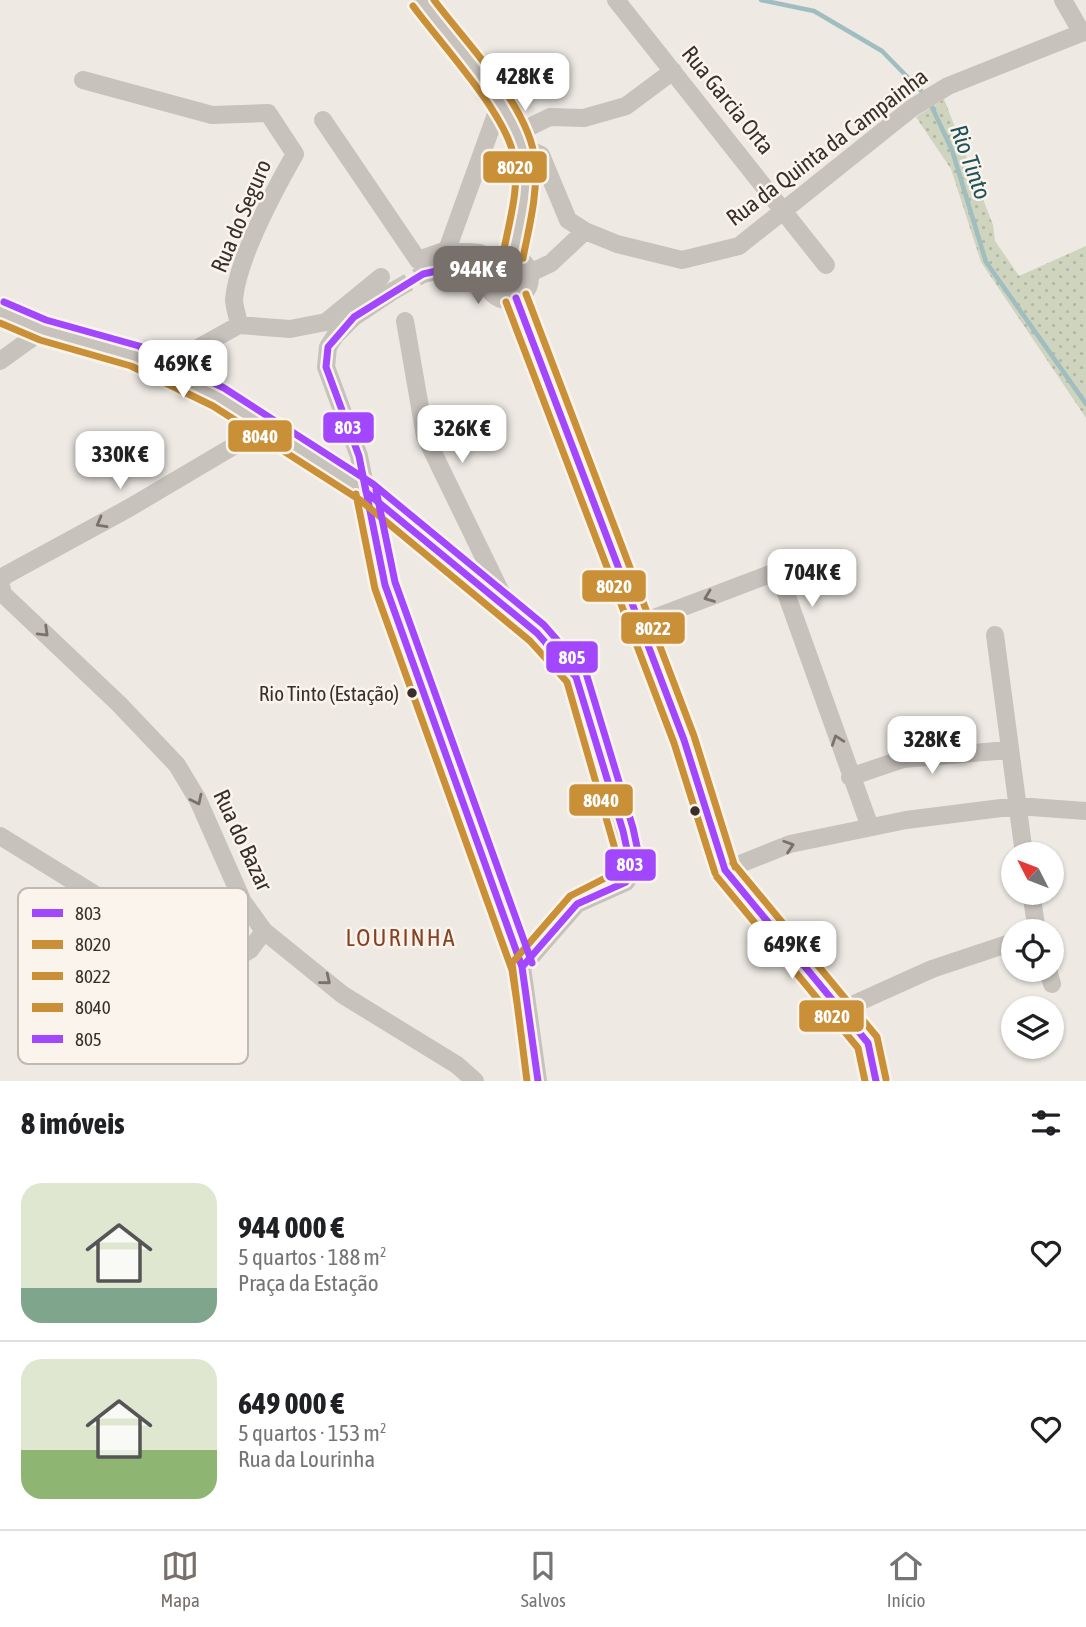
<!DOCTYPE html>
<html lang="pt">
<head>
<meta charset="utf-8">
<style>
  :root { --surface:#fff; --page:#f6f6f6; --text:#202124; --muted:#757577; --line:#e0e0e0; --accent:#78706b }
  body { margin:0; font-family:"Asap Condensed",sans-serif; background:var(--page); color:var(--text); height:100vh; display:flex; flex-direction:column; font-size:26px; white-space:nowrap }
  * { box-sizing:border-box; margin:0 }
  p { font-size:23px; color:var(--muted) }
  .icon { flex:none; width:38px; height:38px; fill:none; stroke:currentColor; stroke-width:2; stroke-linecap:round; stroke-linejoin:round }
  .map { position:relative; height:1081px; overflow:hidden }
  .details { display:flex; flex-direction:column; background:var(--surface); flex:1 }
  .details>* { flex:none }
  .needle { width:46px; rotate:312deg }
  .controls { position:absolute; left:1001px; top:842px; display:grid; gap:14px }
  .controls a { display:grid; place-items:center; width:63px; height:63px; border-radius:50%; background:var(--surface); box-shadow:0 2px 5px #0004; font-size:35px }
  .price { position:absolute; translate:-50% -60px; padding:0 16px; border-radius:14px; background:#fff; color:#222; font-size:23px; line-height:46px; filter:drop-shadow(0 2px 4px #0008) }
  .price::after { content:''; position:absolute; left:50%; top:42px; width:21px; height:16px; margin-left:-10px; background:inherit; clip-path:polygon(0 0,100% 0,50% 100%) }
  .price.active { background:var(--accent); color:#fff }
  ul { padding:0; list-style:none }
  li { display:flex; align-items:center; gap:21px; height:175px; padding:0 21px }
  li+li { border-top:2px solid var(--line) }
  li span { display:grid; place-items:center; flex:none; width:196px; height:140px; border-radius:21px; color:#555 }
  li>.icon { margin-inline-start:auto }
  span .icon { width:84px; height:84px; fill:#fffc; stroke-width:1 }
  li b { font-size:30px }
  h2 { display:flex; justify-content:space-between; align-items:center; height:84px; padding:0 21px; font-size:30px }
  .menu { display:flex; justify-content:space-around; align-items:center; height:98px; border-top:2px solid var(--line); background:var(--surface); font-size:19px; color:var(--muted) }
  .menu a { display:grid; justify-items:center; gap:4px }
  .menu .active { color:var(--accent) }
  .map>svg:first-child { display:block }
</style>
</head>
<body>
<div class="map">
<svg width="1086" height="1081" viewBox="0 0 1086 1081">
  <defs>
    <pattern id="grass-dots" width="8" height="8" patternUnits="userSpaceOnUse" patternTransform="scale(1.75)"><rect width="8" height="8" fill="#ced4be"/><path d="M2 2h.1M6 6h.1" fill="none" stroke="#b2b6a3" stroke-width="1.8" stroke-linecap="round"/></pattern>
  </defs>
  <rect width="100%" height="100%" fill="#eee9e3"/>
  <path fill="url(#grass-dots)" d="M 944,99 L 993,225 L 995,241 L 1019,276 L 1086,246 L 1086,418 L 981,262 L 951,169 L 916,117 Z"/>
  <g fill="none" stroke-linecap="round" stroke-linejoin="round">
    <path stroke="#a0bdbf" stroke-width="4.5" d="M 761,0 L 814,11 L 882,51 L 926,96
      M 930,103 L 952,150 L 986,262 L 1086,404"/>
    <path stroke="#cac4be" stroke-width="18" stroke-dasharray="18 9" stroke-linecap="butt" d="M 393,291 L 423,274"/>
    <path stroke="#c8c2bc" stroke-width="18" d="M 421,0 C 444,32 516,117 523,150 C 530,184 519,223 513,256
      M 616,0 L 826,265
      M 1063,0 L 1082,33
      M 83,80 L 212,115 L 268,113 L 295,154 C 274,191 238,257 234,299 C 234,307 238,317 239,325 L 178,359 L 171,371
      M 323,120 L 418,260 L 447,250 L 499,106
      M 515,134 L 550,117 L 584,118 L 626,106 L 673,71
      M 523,147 L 541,155 L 568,220 L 585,231
      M 447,250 L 480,253 L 494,261
      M486 278a22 22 0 1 1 44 0a22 22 0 1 1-44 0Z
      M 530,273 L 551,263 L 585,231 L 617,244 L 682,260 L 739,246 L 912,108 L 948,86 L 1086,31
      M 423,274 L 459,266 L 488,269
      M 393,291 L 354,317 L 335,336 L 328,347 L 326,367 L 359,456 L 385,585 L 522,967 L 538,1081
      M 516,298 L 684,740 L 725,870
      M 0,312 L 43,330 L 135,356 L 218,397 L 366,492 L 537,633 L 576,677 L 623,831 L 632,872 L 626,882 L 577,904 L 522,967
      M 405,321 L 425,436 L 507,605
      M 239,325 L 290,329 L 326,322 L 381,277
      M 0,361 L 43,330
      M 266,427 L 129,508 L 6,575 L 0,582 L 3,594 L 119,704 L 177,765 L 198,800 L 243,902 L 264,931 L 343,995 L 457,1065 L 475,1081
      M 641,623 L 778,571 L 870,827
      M 995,635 L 1024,854
      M 850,777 L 903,759 L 1008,750
      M 0,836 L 193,955 L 220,967 L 250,950 L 264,931
      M 725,870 L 790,844 L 906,820 L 1017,806 L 1086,811
      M 725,870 L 868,1043 L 876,1081
      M 1031,892 L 1037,931
      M 1048,970 L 1052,984
      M 841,1010 L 932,969 L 1013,942"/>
    <defs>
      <path id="bus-1" d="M 488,269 L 459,266 L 423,274 L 354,317 L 328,347 L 326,367 L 359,456 L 366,492 L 537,633 L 576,677 L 623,831 L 632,872 L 626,882 L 577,904 L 522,967 L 538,1081
        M 516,298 L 684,740 L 725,870
        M 362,471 L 385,585 L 522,967 L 527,1002
        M 725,870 L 868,1043 L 876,1081"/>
      <path id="bus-2" d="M 413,6 C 441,44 502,109 513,153 C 521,185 509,222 503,254
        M 506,302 L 674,743 L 715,873
        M 717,877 L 858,1048 L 865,1081"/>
      <path id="bus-3" d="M 434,0 C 466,43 531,108 535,162 C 538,194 529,227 523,258
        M 526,294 L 694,736 L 735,867
        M 733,863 L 877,1037 L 886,1079"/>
      <path id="bus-4" d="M 0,323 L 40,340 L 131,366 L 213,406 L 360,500 L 530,641 L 567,682 L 621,870 L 570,896 L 512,963 L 527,1081
        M 356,494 L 375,589 L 512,970 L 517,1003"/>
      <path id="bus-5" d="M 4,302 L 46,320 L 139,346 L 224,388 L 373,484 L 544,625 L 586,673 L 633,828 L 642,870
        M 376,490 L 395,582 L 532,963"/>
    </defs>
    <use href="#bus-1" stroke="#faf4ec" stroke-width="12"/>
    <use href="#bus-2" stroke="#faf4ec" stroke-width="12"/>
    <use href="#bus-3" stroke="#faf4ec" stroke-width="12"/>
    <use href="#bus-4" stroke="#faf4ec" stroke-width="12"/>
    <use href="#bus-5" stroke="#faf4ec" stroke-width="12"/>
    <use href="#bus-1" stroke="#a347ff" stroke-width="7"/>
    <use href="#bus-2" stroke="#ca9037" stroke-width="7"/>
    <use href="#bus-3" stroke="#ca9037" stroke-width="7"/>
    <use href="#bus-4" stroke="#ca9037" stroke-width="7"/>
    <use href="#bus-5" stroke="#a347ff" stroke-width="7"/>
  </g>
  <defs><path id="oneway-chevron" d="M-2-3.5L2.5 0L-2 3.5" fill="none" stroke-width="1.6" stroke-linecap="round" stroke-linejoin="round" transform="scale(1.75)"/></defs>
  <g stroke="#79716c">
    <use href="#oneway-chevron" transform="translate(101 523) rotate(151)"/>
    <use href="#oneway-chevron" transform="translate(709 597) rotate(159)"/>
    <use href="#oneway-chevron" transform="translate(44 632) rotate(44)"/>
    <use href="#oneway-chevron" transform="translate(837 740) rotate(-109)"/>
    <use href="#oneway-chevron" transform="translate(197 800) rotate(64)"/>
    <use href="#oneway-chevron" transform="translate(789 846) rotate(-18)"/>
    <use href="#oneway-chevron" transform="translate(326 980) rotate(39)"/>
  </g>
  <g fill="#382f2a" stroke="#faf4ec" stroke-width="2.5">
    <circle cx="412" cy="693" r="6"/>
    <circle cx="695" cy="811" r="6"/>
  </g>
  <g text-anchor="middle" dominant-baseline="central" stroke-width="5" stroke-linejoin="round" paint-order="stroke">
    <g font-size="21" fill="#382f2a" stroke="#faf4ec" text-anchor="end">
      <text x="399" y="693">Rio Tinto (Estação)</text>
    </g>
    <g font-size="23" fill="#382f2a" stroke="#faf4ec">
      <text transform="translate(728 100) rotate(51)">Rua Garcia Orta</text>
      <text transform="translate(827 147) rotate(-37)">Rua da Quinta da Campainha</text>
      <text transform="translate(241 216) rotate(-67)">Rua do Seguro</text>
      <text transform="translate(243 840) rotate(65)">Rua do Bazar</text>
    </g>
    <g font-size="24" font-style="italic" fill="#20525a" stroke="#faf4ec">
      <text transform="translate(971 162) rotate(70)">Rio Tinto</text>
    </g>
    <g font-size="24" letter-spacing="2" fill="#864224" stroke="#faf4ec">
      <text x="401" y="937">LOURINHA</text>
    </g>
  </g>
  <rect x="18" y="888" width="230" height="176" rx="10" fill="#faf4ec" stroke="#c0b9b2" stroke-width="2"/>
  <rect x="32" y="909" width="31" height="8" fill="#a347ff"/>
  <rect x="32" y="940" width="31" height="9" fill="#ca9037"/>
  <rect x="32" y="972" width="31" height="8" fill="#ca9037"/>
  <rect x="32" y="1003" width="31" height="9" fill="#ca9037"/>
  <rect x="32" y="1035" width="31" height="8" fill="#a347ff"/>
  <g font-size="19" fill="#382f2a">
    <text x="75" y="920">803</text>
    <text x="75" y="951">8020</text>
    <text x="75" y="983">8022</text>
    <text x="75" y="1014">8040</text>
    <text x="75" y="1046">805</text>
  </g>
  <g stroke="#faf4ec" stroke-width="2.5">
    <rect x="482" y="150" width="66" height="34" rx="7" fill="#ca9037"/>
    <rect x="322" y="411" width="53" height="33" rx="7" fill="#a347ff"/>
    <rect x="227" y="419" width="66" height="34" rx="7" fill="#ca9037"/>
    <rect x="581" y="569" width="66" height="34" rx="7" fill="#ca9037"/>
    <rect x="620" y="611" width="66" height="34" rx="7" fill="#ca9037"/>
    <rect x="545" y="640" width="54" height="34" rx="7" fill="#a347ff"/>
    <rect x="568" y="783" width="66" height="34" rx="7" fill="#ca9037"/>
    <rect x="604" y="848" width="53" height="34" rx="7" fill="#a347ff"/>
    <rect x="798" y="999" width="67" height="34" rx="7" fill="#ca9037"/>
  </g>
  <g font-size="19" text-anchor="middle" font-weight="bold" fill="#fff">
    <text x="515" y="174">8020</text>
    <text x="348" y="434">803</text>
    <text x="260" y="443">8040</text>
    <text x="614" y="593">8020</text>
    <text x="653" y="635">8022</text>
    <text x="572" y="664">805</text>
    <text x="601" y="807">8040</text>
    <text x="630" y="871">803</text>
    <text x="832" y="1023">8020</text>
  </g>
</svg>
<div class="controls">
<a><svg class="needle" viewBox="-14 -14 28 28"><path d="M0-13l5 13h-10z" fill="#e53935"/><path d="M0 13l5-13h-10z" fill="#757577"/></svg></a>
<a><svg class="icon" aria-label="locate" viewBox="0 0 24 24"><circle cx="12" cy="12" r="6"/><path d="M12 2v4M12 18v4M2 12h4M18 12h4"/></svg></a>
<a><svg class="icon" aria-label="layers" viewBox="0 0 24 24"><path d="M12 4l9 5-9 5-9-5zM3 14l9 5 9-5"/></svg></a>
</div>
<b class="price" style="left:525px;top:113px">428K €</b>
<b class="price active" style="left:478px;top:306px">944K €</b>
<b class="price" style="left:183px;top:400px">469K €</b>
<b class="price" style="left:462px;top:465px">326K €</b>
<b class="price" style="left:120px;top:491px">330K €</b>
<b class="price" style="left:812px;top:609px">704K €</b>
<b class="price" style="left:932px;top:776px">328K €</b>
<b class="price" style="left:792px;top:981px">649K €</b>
</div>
<section class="details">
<h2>8 imóveis<svg class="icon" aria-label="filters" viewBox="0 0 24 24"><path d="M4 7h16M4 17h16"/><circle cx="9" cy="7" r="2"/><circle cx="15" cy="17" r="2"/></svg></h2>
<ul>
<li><span style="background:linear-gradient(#dfe7d0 75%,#7fa58c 0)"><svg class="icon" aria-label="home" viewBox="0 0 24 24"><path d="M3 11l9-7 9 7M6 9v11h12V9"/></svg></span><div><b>944 000 €</b><p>5 quartos · 188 m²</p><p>Praça da Estação</p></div><svg class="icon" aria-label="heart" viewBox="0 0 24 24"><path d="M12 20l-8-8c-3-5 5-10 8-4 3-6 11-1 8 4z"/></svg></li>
<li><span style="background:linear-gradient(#dfe7d0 65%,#8fb573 0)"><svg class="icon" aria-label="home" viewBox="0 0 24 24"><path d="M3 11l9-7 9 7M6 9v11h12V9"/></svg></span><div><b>649 000 €</b><p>5 quartos · 153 m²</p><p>Rua da Lourinha</p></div><svg class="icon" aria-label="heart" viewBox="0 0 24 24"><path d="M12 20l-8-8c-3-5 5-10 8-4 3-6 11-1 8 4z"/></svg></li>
</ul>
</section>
<nav class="menu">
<a class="active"><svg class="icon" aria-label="map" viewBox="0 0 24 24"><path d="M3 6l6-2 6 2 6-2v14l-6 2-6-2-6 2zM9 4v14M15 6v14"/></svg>Mapa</a>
<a><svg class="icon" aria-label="saved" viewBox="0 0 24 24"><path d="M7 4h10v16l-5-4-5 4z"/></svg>Salvos</a>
<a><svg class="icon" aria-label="home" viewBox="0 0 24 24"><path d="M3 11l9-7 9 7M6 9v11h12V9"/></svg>Início</a>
</nav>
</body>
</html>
